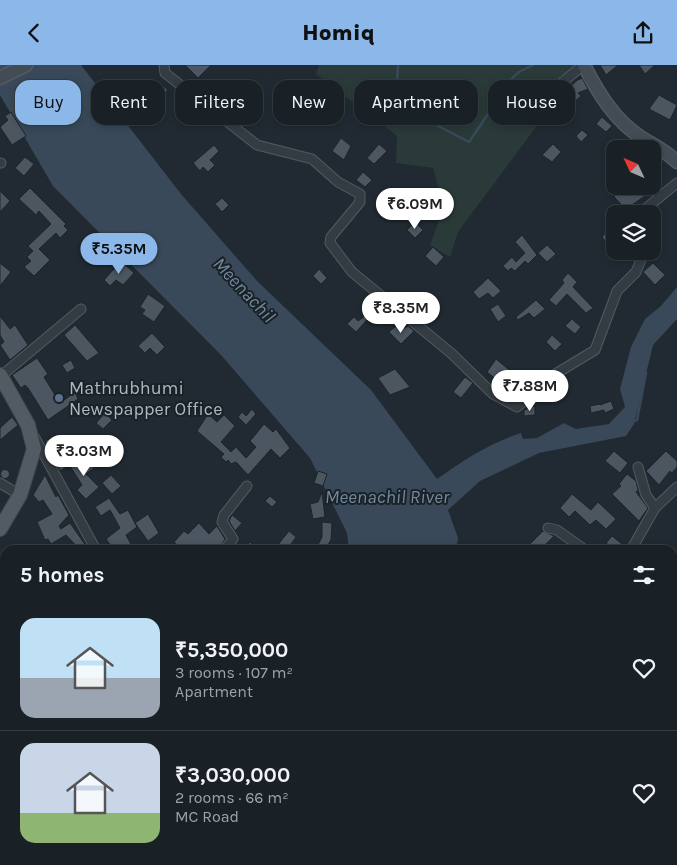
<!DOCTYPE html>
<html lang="en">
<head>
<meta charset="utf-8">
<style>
  :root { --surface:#192026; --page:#22282e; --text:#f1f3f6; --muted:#9fa3a7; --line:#373e43; --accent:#8bb8e8 }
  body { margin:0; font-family:Karla,sans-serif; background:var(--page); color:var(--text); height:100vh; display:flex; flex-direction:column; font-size:19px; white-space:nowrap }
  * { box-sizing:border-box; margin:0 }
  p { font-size:16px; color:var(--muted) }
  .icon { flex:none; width:28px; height:28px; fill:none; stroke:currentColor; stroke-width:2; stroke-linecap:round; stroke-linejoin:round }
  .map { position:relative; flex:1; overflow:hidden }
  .sheet { position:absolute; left:0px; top:480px; width:678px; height:320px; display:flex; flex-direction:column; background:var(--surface); border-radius:15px 15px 0 0; box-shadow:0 2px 8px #0003,0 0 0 1px var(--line) }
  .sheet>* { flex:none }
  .banner { position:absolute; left:15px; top:15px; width:648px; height:45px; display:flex; gap:10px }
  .needle { width:32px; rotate:314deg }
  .fabs { position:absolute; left:606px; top:75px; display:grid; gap:10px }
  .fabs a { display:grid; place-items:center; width:55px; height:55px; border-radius:10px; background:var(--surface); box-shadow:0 2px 8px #0003,0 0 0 1px var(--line); font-size:25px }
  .price { position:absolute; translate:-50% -42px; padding:0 11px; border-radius:18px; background:#fff; color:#222; font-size:16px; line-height:32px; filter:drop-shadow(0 1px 2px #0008) }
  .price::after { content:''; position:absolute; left:50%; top:30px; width:15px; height:11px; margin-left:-8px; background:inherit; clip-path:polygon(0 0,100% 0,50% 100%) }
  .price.current { background:var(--accent); color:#111 }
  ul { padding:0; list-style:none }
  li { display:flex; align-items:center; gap:15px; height:125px; padding:0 20px }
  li+li { border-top:1px solid var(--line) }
  li span { display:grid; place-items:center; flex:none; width:140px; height:100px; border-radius:15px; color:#555 }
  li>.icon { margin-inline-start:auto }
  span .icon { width:60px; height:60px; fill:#fffc; stroke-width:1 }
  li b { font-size:21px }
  h2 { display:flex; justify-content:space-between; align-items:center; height:60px; padding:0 20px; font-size:21px }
  .pill { padding:0 18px; border-radius:15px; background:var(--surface); box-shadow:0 2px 8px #0003,0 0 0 1px var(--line); font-size:18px; line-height:45px }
  .pill.current { background:var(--accent); color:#111 }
  header { display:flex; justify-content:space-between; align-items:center; height:65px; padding:0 20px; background:var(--accent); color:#111; font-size:22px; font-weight:800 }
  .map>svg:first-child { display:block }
</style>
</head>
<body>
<header><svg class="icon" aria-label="back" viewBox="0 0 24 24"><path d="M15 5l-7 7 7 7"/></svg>Homiq<svg class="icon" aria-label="share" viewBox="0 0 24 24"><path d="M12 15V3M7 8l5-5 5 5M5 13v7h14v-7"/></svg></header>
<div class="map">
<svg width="677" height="800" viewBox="0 0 677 800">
  <rect width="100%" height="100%" fill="#212a32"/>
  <path fill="#293a38" d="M 319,0 L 575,0 L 525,42 L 524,52 L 536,62 L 458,167 L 450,192 L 430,180 L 444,142 L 433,103 L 396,98 L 397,71 L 316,9 Z"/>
  <path fill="#394959" d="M 0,0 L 81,0 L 181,129 L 257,216 L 371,325 L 437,414 C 463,395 490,378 521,368 L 523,374 L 537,373 L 564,358 L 576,364 L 609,359 L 625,342 L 620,324 L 631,282 L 645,254 L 661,241 L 677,222 L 677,254 L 653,280 L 634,359 L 626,371 L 539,388 L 480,416 L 448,445 L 458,473 L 456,485 L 349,485 L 347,468 L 310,393 L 221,290 L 53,121 L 0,30 Z
    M 142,795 L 255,795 L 247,800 L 136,800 Z"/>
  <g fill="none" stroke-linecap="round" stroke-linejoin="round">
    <path stroke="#394959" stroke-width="2.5" d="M 398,0 L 397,16 L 423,53 L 469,77 L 490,46 L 500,24 L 519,7 L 533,0
      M 633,357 L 637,355 L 646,308"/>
  </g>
  <path fill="#4c5660" stroke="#1c2329" d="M 185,0 L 211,0 L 198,13 Z
    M 600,0 L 618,0 L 606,10 Z
    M 639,0 L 655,0 L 645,9 Z
    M 582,13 L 588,24 L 578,28 L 581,31 L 564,46 L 567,50 L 551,61 L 540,47 L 555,33 L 557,36 L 576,16 Z
    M 161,19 L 168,25 L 160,32 L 154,26 Z
    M 659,30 L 677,40 L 670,55 L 649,44 Z
    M 11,47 L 26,71 L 12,80 L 0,62 L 8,55 L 5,51 Z
    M 602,52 L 612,61 L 606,67 L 596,59 Z
    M 582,65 L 588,70 L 581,77 L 576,71 Z
    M 341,73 L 351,81 L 344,95 L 332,86 Z
    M 379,79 L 387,86 L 374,99 L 367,93 Z
    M 553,79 L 561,87 L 552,97 L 542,90 Z
    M 214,80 L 219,86 L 210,95 L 215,100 L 208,107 L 203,102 L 200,106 L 193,98 Z
    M 25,92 L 34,99 L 24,111 L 15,103 Z
    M 363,107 L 372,115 L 365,122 L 356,115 Z
    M 624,121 L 635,121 L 645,131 L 626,144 L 614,132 Z
    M 30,123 L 66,159 L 64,161 L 68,165 L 60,173 L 56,168 L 39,184 L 50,195 L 34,211 L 24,202 L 31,196 L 27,192 L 33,186 L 28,181 L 51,159 L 39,146 L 36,150 L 19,134 Z
    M 0,126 L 10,136 L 0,147 Z
    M 222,133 L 229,140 L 222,147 L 215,139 Z
    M 415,157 L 423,165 L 415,173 L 407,165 Z
    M 607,166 L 612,171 L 615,168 L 615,182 L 611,185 L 602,172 Z
    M 522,170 L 537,190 L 528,199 L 525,196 L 515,206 L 511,203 L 508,206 L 503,201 L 512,192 L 516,197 L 525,188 L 515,177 Z
    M 547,180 L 556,189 L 547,197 L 538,188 Z
    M 433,182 L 444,192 L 436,201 L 425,191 Z
    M 121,196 L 134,208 L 123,220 L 116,215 L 110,221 L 104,215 Z
    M 0,198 L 11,207 L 0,221 Z
    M 653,198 L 665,210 L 655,220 L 643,207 Z
    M 319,204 L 327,213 L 321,219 L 313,211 Z
    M 568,208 L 577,217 L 573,222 L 593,243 L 586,248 L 567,229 L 556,241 L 549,235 L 564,218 L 562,215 Z
    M 488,213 L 501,226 L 493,233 L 488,228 L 479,234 L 473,227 Z
    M 148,229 L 165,241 L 154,257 L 142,249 L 145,245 L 140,242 Z
    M 536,235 L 545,244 L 534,253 L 529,248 L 518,255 L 516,252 Z
    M 381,239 L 386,243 L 370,257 L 367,255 L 356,267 L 347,259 L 354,252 L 358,256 Z
    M 498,239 L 506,251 L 498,257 L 490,244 Z
    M 0,251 L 10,264 L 15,260 L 28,280 L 10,295 L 0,280 L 4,277 L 0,270 Z
    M 572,254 L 581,262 L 575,269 L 565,261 Z
    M 75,260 L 99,288 L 87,296 L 64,270 Z
    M 396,261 L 399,265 L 402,261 L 405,263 L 408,261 L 414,266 L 401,279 L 389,267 Z
    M 152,268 L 165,282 L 157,290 L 150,283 L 145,288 L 138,281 Z
    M 552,270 L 562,279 L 555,286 L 546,277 Z
    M 37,293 L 48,309 L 44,312 L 60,338 L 75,327 L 78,334 L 48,355 L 28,323 L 25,320 L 21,323 L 12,310 Z
    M 496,294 L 513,308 L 502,319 L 487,307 Z
    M 71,295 L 75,303 L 67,308 L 62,300 Z
    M 395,304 L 410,322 L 390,330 L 378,313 Z
    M 465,312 L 473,318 L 461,333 L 453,327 Z
    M 611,336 L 614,344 L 605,348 L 604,345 L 591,348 L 590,341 L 600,339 L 600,340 Z
    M 535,341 L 535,350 L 524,351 L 524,345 Z
    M 252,344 L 256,349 L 246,360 L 238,352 L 242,347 L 246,351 Z
    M 105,348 L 112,355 L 103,364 L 96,358 Z
    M 208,349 L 217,357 L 224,350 L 235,361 L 221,377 L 231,387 L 236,382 L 246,393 L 256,382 L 250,376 L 264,359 L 273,367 L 276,364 L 290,383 L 280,393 L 271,384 L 248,410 L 236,397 L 231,399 L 228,395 L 226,397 L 221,392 L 224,389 L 197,366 Z
    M 12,352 L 18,360 L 0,375 L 0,363 Z
    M 55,371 L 62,386 L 66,384 L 71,399 L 60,406 L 45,376 Z
    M 614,386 L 628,398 L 620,408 L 605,396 Z
    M 666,386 L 677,396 L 677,402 L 672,408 L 670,406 L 659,420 L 646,406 Z
    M 84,390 L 94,403 L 86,409 L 99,422 L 86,434 L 77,425 L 82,420 L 70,401 Z
    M0.5 409a4.5 4.5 0 1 1 9 0a4.5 4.5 0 1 1-9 0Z
    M 318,406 L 327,409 L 323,421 L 314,418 Z
    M 627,409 L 636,416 L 638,425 L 636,427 L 648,443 L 639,456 L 612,429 L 621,421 L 619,419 Z
    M 45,410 L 56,432 L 58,430 L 69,450 L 59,461 L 61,464 L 70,458 L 89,485 L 80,485 L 66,470 L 51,479 L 48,474 L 45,475 L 37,457 L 52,449 L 43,435 L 39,437 L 33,430 Z
    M 111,410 L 121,421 L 112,429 L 102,418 Z
    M 322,427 L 325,452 L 313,454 L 310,439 L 318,437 Z
    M 572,429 L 591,445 L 598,437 L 616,454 L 606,464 L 596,455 L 590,460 L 575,446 L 569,452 L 560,443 Z
    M 270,431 L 277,437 L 272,442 L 265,436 Z
    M 109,433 L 120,449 L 128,445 L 137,462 L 126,470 L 133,483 L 129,485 L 114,485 L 106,474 L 120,463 L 110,445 L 101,451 L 95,442 Z
    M 148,449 L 159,468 L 148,476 L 135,458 Z
    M 232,450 L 242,458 L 235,466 L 229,456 Z
    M 322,457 L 332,458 L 331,475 L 325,485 L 317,482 L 322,472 Z
    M 199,458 L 209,469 L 217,461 L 225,474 L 218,485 L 182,485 L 174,477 L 184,466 L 188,469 Z
    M 289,466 L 296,472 L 287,485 L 277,485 L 280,477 Z
    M 543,466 L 554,471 L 544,481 L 548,485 L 524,485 Z
    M 612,471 L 622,479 L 616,485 L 606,478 Z
    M 250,477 L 260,485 L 243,485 Z"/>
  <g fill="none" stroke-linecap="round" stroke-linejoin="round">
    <defs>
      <path id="service" d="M 0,713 L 5,720
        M 0,760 L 5,768
        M 23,795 L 26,800
        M 52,795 L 55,800"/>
      <path id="minor" d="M 164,0 L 165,8 L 257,80 L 312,94 L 338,117 L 360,129 L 360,137 L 331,172 L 330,178 L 352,207 L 451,288 L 493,329 L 517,342 L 557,308 L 595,285 L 617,226 L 636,207 L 643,190 L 640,186
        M 539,37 L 583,0
        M 0,98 L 1,98
        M 639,149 L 677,118
        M 1,311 L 81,244
        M 35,373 L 96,485
        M 638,402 L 646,430 L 655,443
        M 0,418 L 20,430
        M 548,463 L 557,465 L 585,485
        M 224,485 L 233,474 L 222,457 L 224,450 L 247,421
        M 631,485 L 655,443 L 677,422
        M 672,532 L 677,529
        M 0,608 L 5,606
        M 672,741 L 677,747
        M 489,795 L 491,800
        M 549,800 L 562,795"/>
      <path id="secondary" d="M 584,0 C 598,28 615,56 642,73 C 655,81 666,86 677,97
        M 0,13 L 26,0"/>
      <path id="primary" d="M 0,310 L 28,360 L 34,384 L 20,430 L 0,464"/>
    </defs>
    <use href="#service" stroke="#525a61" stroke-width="7"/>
    <use href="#minor" stroke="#525a61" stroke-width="11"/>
    <use href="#secondary" stroke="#525a61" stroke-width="15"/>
    <use href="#primary" stroke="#3e454c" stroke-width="16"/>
    <path stroke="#465757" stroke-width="1" stroke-dasharray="4 4" stroke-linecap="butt" d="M 675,800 L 677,799"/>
    <use href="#service" stroke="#343c43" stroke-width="4.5"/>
    <use href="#minor" stroke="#343c43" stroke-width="9"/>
    <use href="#secondary" stroke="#434b55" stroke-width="12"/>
    <use href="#primary" stroke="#525b63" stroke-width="14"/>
  </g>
  <circle fill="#5c6f8a" stroke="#1a2127" stroke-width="2" cx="59" cy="333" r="5"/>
  <g text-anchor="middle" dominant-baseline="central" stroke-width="4" stroke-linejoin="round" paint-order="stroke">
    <g font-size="18" fill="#aeb7c0" stroke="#1a2127" text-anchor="start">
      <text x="69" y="323">Mathrubhumi<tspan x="69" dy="21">Newspapper Office</tspan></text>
    </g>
    <g font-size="19" font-style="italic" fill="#728aa0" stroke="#1a2127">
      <text transform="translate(244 225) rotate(47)">Meenachil</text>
      <text x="387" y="432">Meenachil River</text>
    </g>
  </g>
</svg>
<div class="fabs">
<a><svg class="needle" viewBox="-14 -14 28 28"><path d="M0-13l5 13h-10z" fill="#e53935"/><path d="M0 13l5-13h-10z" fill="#9fa3a7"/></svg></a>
<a><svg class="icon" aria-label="layers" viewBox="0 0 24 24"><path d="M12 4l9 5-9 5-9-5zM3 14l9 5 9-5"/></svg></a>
</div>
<b class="price" style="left:415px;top:165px">₹6.09M</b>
<b class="price current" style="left:119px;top:210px">₹5.35M</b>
<b class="price" style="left:401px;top:269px">₹8.35M</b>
<b class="price" style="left:530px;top:347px">₹7.88M</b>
<b class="price" style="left:84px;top:412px">₹3.03M</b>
<div class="banner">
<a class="pill current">Buy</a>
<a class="pill">Rent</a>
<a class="pill">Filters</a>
<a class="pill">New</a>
<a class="pill">Apartment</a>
<a class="pill">House</a>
</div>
<section class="sheet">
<h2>5 homes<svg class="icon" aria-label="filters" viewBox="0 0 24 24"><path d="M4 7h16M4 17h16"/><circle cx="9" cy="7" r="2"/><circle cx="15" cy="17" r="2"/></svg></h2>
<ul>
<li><span style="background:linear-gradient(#bfe0f5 60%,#9aa5b1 0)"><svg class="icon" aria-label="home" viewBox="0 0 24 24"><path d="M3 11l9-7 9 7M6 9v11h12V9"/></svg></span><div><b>₹5,350,000</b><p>3 rooms · 107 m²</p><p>Apartment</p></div><svg class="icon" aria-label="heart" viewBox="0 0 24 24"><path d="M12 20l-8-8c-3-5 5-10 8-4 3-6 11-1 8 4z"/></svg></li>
<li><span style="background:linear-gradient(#c9d6e8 70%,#8fb573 0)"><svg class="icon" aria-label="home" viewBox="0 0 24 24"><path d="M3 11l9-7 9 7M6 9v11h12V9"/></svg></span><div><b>₹3,030,000</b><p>2 rooms · 66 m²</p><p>MC Road</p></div><svg class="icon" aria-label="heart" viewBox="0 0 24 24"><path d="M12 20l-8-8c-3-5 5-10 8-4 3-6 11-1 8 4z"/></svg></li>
</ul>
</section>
</div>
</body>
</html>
